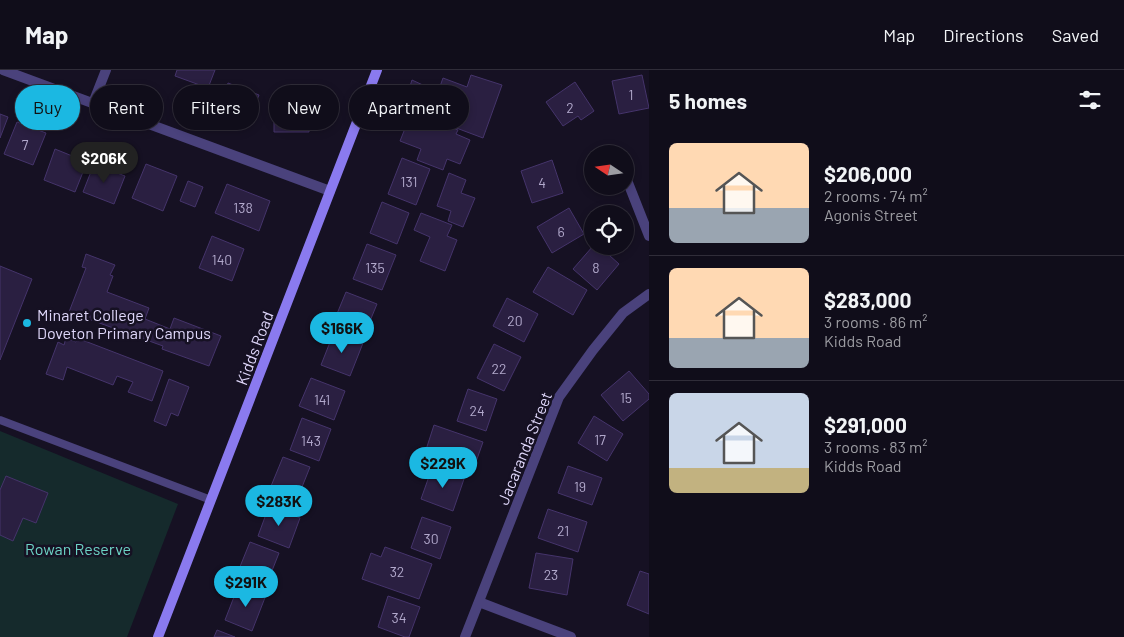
<!DOCTYPE html>
<html lang="en">
<head>
<meta charset="utf-8">
<style>
  :root { --surface:#100d1a; --page:#1e1b27; --text:#f1f3f6; --muted:#9c9ca2; --line:#302d39; --accent:#1bb8e2 }
  body { margin:0; font-family:Barlow,sans-serif; background:var(--page); color:var(--text); height:100vh; display:flex; flex-direction:column; font-size:19px; white-space:nowrap }
  * { box-sizing:border-box; margin:0 }
  p { font-size:16px; color:var(--muted) }
  .icon { flex:none; width:28px; height:28px; fill:none; stroke:currentColor; stroke-width:2; stroke-linecap:round; stroke-linejoin:round }
  .map { position:relative; flex:1; overflow:hidden }
  .side { display:flex; flex-direction:column; background:var(--surface); width:475px }
  .side>* { flex:none }
  .guide { position:absolute; left:15px; top:15px; width:475px; height:45px; display:flex; gap:10px }
  .needle { width:32px; rotate:283deg }
  .fabs { position:absolute; left:584px; top:75px; display:grid; gap:10px }
  .fabs a { display:grid; place-items:center; width:50px; height:50px; border-radius:50%; background:var(--surface); box-shadow:0 2px 8px #0003,0 0 0 1px var(--line); font-size:25px }
  .price { position:absolute; translate:-50% -42px; padding:0 11px; border-radius:18px; background:var(--accent); color:#111; font-size:16px; line-height:32px; filter:drop-shadow(0 1px 2px #0008) }
  .price::after { content:''; position:absolute; left:50%; top:30px; width:15px; height:11px; margin-left:-8px; background:inherit; clip-path:polygon(0 0,100% 0,50% 100%) }
  .price.selected { background:#222; color:#fff }
  ul { padding:0; list-style:none }
  li { display:flex; align-items:center; gap:15px; height:125px; padding:0 20px }
  li+li { border-top:1px solid var(--line) }
  li span { display:grid; place-items:center; flex:none; width:140px; height:100px; border-radius:8px; color:#555 }
  li>.icon { margin-inline-start:auto }
  span .icon { width:60px; height:60px; fill:#fffc; stroke-width:1 }
  li b { font-size:21px }
  h2 { display:flex; justify-content:space-between; align-items:center; height:60px; padding:0 20px; font-size:21px }
  .tag { padding:0 18px; border-radius:22px; background:var(--surface); box-shadow:0 2px 8px #0003,0 0 0 1px var(--line); font-size:18px; line-height:45px }
  .tag.selected { background:var(--accent); color:#111 }
  header { display:flex; align-items:center; gap:30px; box-sizing:border-box; height:70px; padding:0 25px; background:var(--surface); border-bottom:1px solid var(--line) }
  header strong { font-size:24px }
  nav { display:flex; gap:28px; margin-inline-start:auto; font-size:18px }
  main { display:flex; flex:1; min-height:0 }
  .map>svg:first-child { display:block }
</style>
</head>
<body>
<header>
<strong>Map</strong>
<nav><a>Map</a><a>Directions</a><a>Saved</a></nav>
</header>
<main>
<div class="map">
<svg width="649" height="567" viewBox="0 0 649 567">
  <rect width="100%" height="100%" fill="#161123"/>
  <path fill="#152a2c" d="M 0,361 L 178,434 L 127,567 L 0,567 Z"/>
  <path fill="#2a1f41" stroke="#45346b" d="M 177,0 L 215,0 L 208,18 L 175,6 Z
    M 471,5 L 502,15 L 483,68 L 403,38 L 412,10 L 438,22 L 443,8 L 467,17 Z
    M 642,5 L 649,38 L 619,44 L 612,11 Z
    M 575,12 L 594,41 L 581,50 L 578,46 L 563,56 L 546,32 Z
    M 228,13 L 259,25 L 248,52 L 217,40 Z
    M 274,34 L 309,34 L 309,62 L 274,62 Z
    M 0,44 L 8,47 L 0,68 Z
    M 410,46 L 430,54 L 432,50 L 458,60 L 456,64 L 470,70 L 460,94 L 447,89 L 443,100 L 417,90 L 421,79 L 400,71 Z
    M 17,52 L 46,63 L 33,95 L 4,84 Z
    M 55,79 L 87,92 L 75,122 L 44,110 Z
    M 402,88 L 430,99 L 416,135 L 388,124 Z
    M 552,90 L 563,123 L 532,133 L 521,101 Z
    M 94,94 L 125,106 L 114,134 L 83,122 Z
    M 146,94 L 177,106 L 163,141 L 132,128 Z
    M 449,103 L 466,110 L 461,123 L 475,128 L 463,157 L 448,151 L 451,141 L 437,136 Z
    M 188,111 L 203,117 L 195,137 L 180,131 Z
    M 227,114 L 270,131 L 259,161 L 215,143 Z
    M 382,132 L 409,143 L 397,174 L 370,163 Z
    M 569,138 L 584,164 L 552,183 L 537,157 Z
    M 421,143 L 452,155 L 447,166 L 457,170 L 445,201 L 420,191 L 430,167 L 414,160 Z
    M 212,166 L 244,179 L 232,211 L 199,198 Z
    M 367,174 L 396,185 L 382,220 L 353,209 Z
    M 593,176 L 599,176 L 619,194 L 597,220 L 573,199 Z
    M 86,184 L 115,195 L 110,205 L 113,206 L 107,222 L 149,238 L 145,249 L 170,259 L 174,248 L 221,266 L 209,296 L 162,279 L 163,276 L 69,242 L 86,198 L 82,197 Z
    M 0,196 L 32,209 L 0,290 Z
    M 548,197 L 587,220 L 573,245 L 533,222 Z
    M 346,222 L 377,234 L 365,263 L 334,251 Z
    M 507,228 L 538,244 L 524,272 L 493,256 Z
    M 334,262 L 363,273 L 350,306 L 321,295 Z
    M 66,268 L 76,272 L 77,268 L 163,301 L 152,331 L 128,322 L 133,312 L 117,306 L 113,315 L 67,297 L 63,310 L 46,304 L 58,272 L 64,275 Z
    M 494,274 L 521,287 L 504,321 L 477,308 Z
    M 629,301 L 649,324 L 649,329 L 623,351 L 601,325 Z
    M 311,308 L 345,321 L 334,350 L 299,336 Z
    M 169,309 L 189,317 L 178,346 L 171,343 L 166,356 L 154,351 Z
    M 468,319 L 497,329 L 486,361 L 457,351 Z
    M 594,346 L 623,364 L 607,391 L 578,373 Z
    M 302,348 L 331,359 L 319,391 L 290,380 Z
    M 434,355 L 483,372 L 471,406 L 423,389 Z
    M 283,387 L 310,397 L 296,432 L 269,421 Z
    M 568,396 L 602,408 L 592,435 L 558,423 Z
    M 432,398 L 464,409 L 453,441 L 421,429 Z
    M 6,406 L 48,423 L 36,453 L 23,448 L 13,471 L 0,465 L 0,420 Z
    M 269,436 L 300,448 L 289,478 L 258,466 Z
    M 548,439 L 587,452 L 578,482 L 538,468 Z
    M 422,447 L 451,457 L 440,489 L 411,478 Z
    M 250,472 L 279,483 L 266,516 L 237,504 Z
    M 385,477 L 432,494 L 419,529 L 362,509 L 371,483 L 381,487 Z
    M 536,483 L 573,489 L 567,525 L 529,518 Z
    M 640,501 L 649,504 L 649,544 L 627,535 Z
    M 239,514 L 266,525 L 252,561 L 225,550 Z
    M 388,526 L 420,537 L 409,567 L 405,567 L 378,557 Z
    M 217,560 L 235,567 L 214,567 Z"/>
  <g fill="none" stroke-linecap="round" stroke-linejoin="round">
    <path stroke="#4a427c" stroke-width="8" d="M 0,350 L 211,430"/>
    <path stroke="#4a427c" stroke-width="10" d="M 3,0 L 330,121
      M 93,33 L 106,0
      M 625,105 L 649,166
      M 479,532 L 571,567
      M 465,567 L 559,327 L 593,280 L 623,243 L 649,224"/>
    <path stroke="#8a7aef" stroke-width="10" d="M 158,567 L 377,0"/>
  </g>
  <circle fill="#1bb8e2" stroke="#161123" stroke-width="2" cx="27" cy="253" r="5"/>
  <g text-anchor="middle" dominant-baseline="central" stroke-width="5" stroke-linejoin="round" paint-order="stroke">
    <g font-size="14" fill="#b2a9cc">
      <text x="631" y="24">1</text>
      <text x="570" y="37">2</text>
      <text x="25" y="74">7</text>
      <text x="409" y="111">131</text>
      <text x="542" y="112">4</text>
      <text x="243" y="137">138</text>
      <text x="561" y="161">6</text>
      <text x="222" y="189">140</text>
      <text x="375" y="197">135</text>
      <text x="596" y="197">8</text>
      <text x="515" y="250">20</text>
      <text x="499" y="298">22</text>
      <text x="626" y="327">15</text>
      <text x="322" y="329">141</text>
      <text x="477" y="340">24</text>
      <text x="600" y="369">17</text>
      <text x="311" y="370">143</text>
      <text x="580" y="416">19</text>
      <text x="563" y="460">21</text>
      <text x="431" y="468">30</text>
      <text x="397" y="501">32</text>
      <text x="551" y="504">23</text>
      <text x="399" y="547">34</text>
    </g>
    <g font-size="16" fill="#dfd7fa" stroke="#161123" text-anchor="start">
      <text x="37" y="244">Minaret College<tspan x="37" dy="18">Doveton Primary Campus</tspan></text>
    </g>
    <g font-size="16" fill="#dfd7fa" stroke="#161123">
      <text transform="translate(254 278) rotate(-69)">Kidds Road</text>
      <text transform="translate(524 378) rotate(-68)">Jacaranda Street</text>
    </g>
    <g font-size="16" fill="#6cd2c4" stroke="#161123">
      <text x="78" y="478">Rowan Reserve</text>
    </g>
  </g>
</svg>
<div class="fabs">
<a><svg class="needle" viewBox="-14 -14 28 28"><path d="M0-13l5 13h-10z" fill="#e53935"/><path d="M0 13l5-13h-10z" fill="#9c9ca2"/></svg></a>
<a><svg class="icon" aria-label="locate" viewBox="0 0 24 24"><circle cx="12" cy="12" r="6"/><path d="M12 2v4M12 18v4M2 12h4M18 12h4"/></svg></a>
</div>
<b class="price selected" style="left:104px;top:114px">$206K</b>
<b class="price" style="left:342px;top:284px">$166K</b>
<b class="price" style="left:443px;top:419px">$229K</b>
<b class="price" style="left:279px;top:457px">$283K</b>
<b class="price" style="left:246px;top:538px">$291K</b>
<div class="guide">
<a class="tag selected">Buy</a>
<a class="tag">Rent</a>
<a class="tag">Filters</a>
<a class="tag">New</a>
<a class="tag">Apartment</a>
</div>
</div>
<section class="side">
<h2>5 homes<svg class="icon" aria-label="filters" viewBox="0 0 24 24"><path d="M4 7h16M4 17h16"/><circle cx="9" cy="7" r="2"/><circle cx="15" cy="17" r="2"/></svg></h2>
<ul>
<li><span style="background:linear-gradient(#ffd9b3 65%,#9aa5b1 0)"><svg class="icon" aria-label="home" viewBox="0 0 24 24"><path d="M3 11l9-7 9 7M6 9v11h12V9"/></svg></span><div><b>$206,000</b><p>2 rooms · 74 m²</p><p>Agonis Street</p></div></li>
<li><span style="background:linear-gradient(#ffd9b3 70%,#9aa5b1 0)"><svg class="icon" aria-label="home" viewBox="0 0 24 24"><path d="M3 11l9-7 9 7M6 9v11h12V9"/></svg></span><div><b>$283,000</b><p>3 rooms · 86 m²</p><p>Kidds Road</p></div></li>
<li><span style="background:linear-gradient(#c9d6e8 75%,#c2b280 0)"><svg class="icon" aria-label="home" viewBox="0 0 24 24"><path d="M3 11l9-7 9 7M6 9v11h12V9"/></svg></span><div><b>$291,000</b><p>3 rooms · 83 m²</p><p>Kidds Road</p></div></li>
</ul>
</section>
</main>
</body>
</html>
